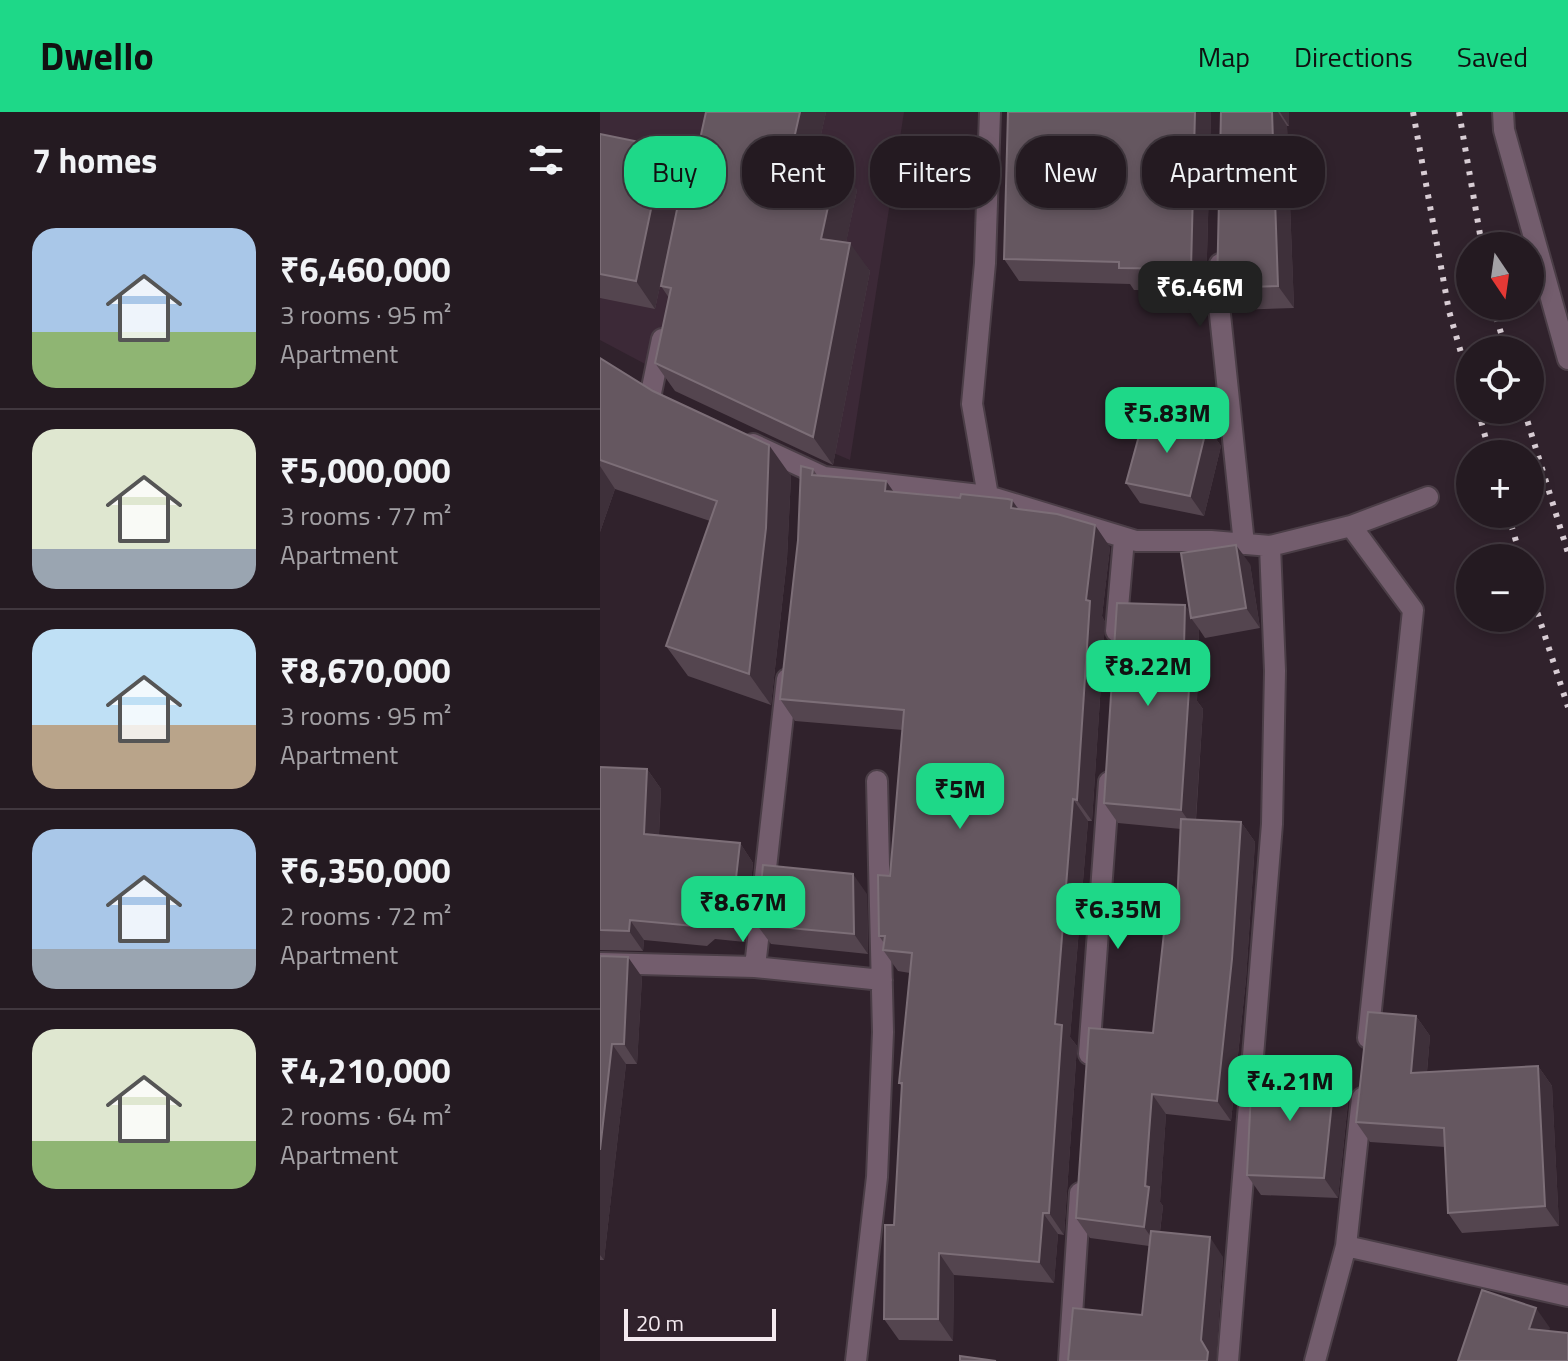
<!DOCTYPE html>
<html lang="en">
<head>
<meta charset="utf-8">
<style>
  :root { --surface:#241a21; --page:#30272e; --text:#f1f3f6; --muted:#a3a1a5; --line:#41383f; --accent:#1ed888 }
  body { margin:0; font-family:"Titillium Web",sans-serif; background:var(--page); color:var(--text); height:100vh; display:flex; flex-direction:column; font-size:30px; white-space:nowrap }
  * { box-sizing:border-box; margin:0 }
  p { font-size:26px; color:var(--muted) }
  .icon { flex:none; width:44px; height:44px; fill:none; stroke:currentColor; stroke-width:2; stroke-linecap:round; stroke-linejoin:round }
  .map { position:relative; flex:1; overflow:hidden }
  .sheet { display:flex; flex-direction:column; background:var(--surface); width:600px }
  .sheet>* { flex:none }
  .top-card { position:absolute; left:24px; top:24px; width:760px; height:72px; display:flex; gap:16px }
  .needle { width:52px; rotate:167deg }
  .buttons { position:absolute; left:856px; top:120px; display:grid; gap:16px }
  .buttons a { display:grid; place-items:center; width:88px; height:88px; border-radius:50%; background:var(--surface); box-shadow:0 4px 12px #0003,0 0 0 2px var(--line); font-size:40px }
  .scale { position:absolute; left:24px; bottom:20px; width:152px; box-sizing:border-box; padding-left:8px; border:4px solid #f4eaf0; border-top:0; font-size:22px; line-height:28px; white-space:nowrap; color:#f4eaf0; -webkit-text-stroke:6px #30222c; paint-order:stroke }
  .price { position:absolute; translate:-50% -68px; padding:0 18px; border-radius:16px; background:var(--accent); color:#111; font-size:26px; line-height:52px; filter:drop-shadow(0 2px 4px #0008) }
  .price::after { content:''; position:absolute; left:50%; top:48px; width:24px; height:18px; margin-left:-12px; background:inherit; clip-path:polygon(0 0,100% 0,50% 100%) }
  .price.active { background:#222; color:#fff }
  ul { padding:0; list-style:none }
  li { display:flex; align-items:center; gap:24px; height:200px; padding:0 32px }
  li+li { border-top:2px solid var(--line) }
  li span { display:grid; place-items:center; flex:none; width:224px; height:160px; border-radius:24px; color:#555 }
  li>.icon { margin-inline-start:auto }
  span .icon { width:96px; height:96px; fill:#fffc; stroke-width:1 }
  li b { font-size:34px }
  h2 { display:flex; justify-content:space-between; align-items:center; height:96px; padding:0 32px; font-size:34px }
  .pill { padding:0 28px; border-radius:32px; background:var(--surface); box-shadow:0 4px 12px #0003,0 0 0 2px var(--line); font-size:28px; line-height:72px }
  .pill.active { background:var(--accent); color:#111 }
  header { display:flex; align-items:center; gap:48px; box-sizing:border-box; height:112px; padding:0 40px; background:var(--accent); color:#111 }
  header strong { font-size:38px }
  nav { display:flex; gap:44px; margin-inline-start:auto; font-size:28px }
  main { display:flex; flex:1; min-height:0 }
  .map>svg:first-child { display:block }
</style>
</head>
<body>
<header>
<strong>Dwello</strong>
<nav><a>Map</a><a>Directions</a><a>Saved</a></nav>
</header>
<main>
<section class="sheet">
<h2>7 homes<svg class="icon" aria-label="filters" viewBox="0 0 24 24"><path d="M4 7h16M4 17h16"/><circle cx="9" cy="7" r="2"/><circle cx="15" cy="17" r="2"/></svg></h2>
<ul>
<li><span style="background:linear-gradient(#a9c7e8 65%,#8fb573 0)"><svg class="icon" aria-label="home" viewBox="0 0 24 24"><path d="M3 11l9-7 9 7M6 9v11h12V9"/></svg></span><div><b>₹6,460,000</b><p>3 rooms · 95 m²</p><p>Apartment</p></div></li>
<li><span style="background:linear-gradient(#dfe7d0 75%,#9aa5b1 0)"><svg class="icon" aria-label="home" viewBox="0 0 24 24"><path d="M3 11l9-7 9 7M6 9v11h12V9"/></svg></span><div><b>₹5,000,000</b><p>3 rooms · 77 m²</p><p>Apartment</p></div></li>
<li><span style="background:linear-gradient(#bfe0f5 60%,#b9a48a 0)"><svg class="icon" aria-label="home" viewBox="0 0 24 24"><path d="M3 11l9-7 9 7M6 9v11h12V9"/></svg></span><div><b>₹8,670,000</b><p>3 rooms · 95 m²</p><p>Apartment</p></div></li>
<li><span style="background:linear-gradient(#a9c7e8 75%,#9aa5b1 0)"><svg class="icon" aria-label="home" viewBox="0 0 24 24"><path d="M3 11l9-7 9 7M6 9v11h12V9"/></svg></span><div><b>₹6,350,000</b><p>2 rooms · 72 m²</p><p>Apartment</p></div></li>
<li><span style="background:linear-gradient(#dfe7d0 70%,#8fb573 0)"><svg class="icon" aria-label="home" viewBox="0 0 24 24"><path d="M3 11l9-7 9 7M6 9v11h12V9"/></svg></span><div><b>₹4,210,000</b><p>2 rooms · 64 m²</p><p>Apartment</p></div></li>
</ul>
</section>
<div class="map">
<svg width="968" height="1249" viewBox="0 0 968 1249">
  <rect width="100%" height="100%" fill="#30222c"/>
  <path fill="#3c2937" d="M 0,0 L 304,0 L 250,348 L 126,295 L 0,228 Z"/>
  <g fill="none" stroke-linecap="round" stroke-linejoin="round">
    <defs>
      <path id="minor" d="M 903,0 L 904,18 L 968,247
        M 620,152 L 619,193 L 644,432
        M 51,281 L 62,227
        M 153,332 L 224,365 L 388,384 L 536,429 L 611,429 L 670,434 L 751,414 L 828,385
        M 388,384 L 372,292 L 385,151 L 390,0
        M 751,414 L 813,498 L 768,926
        M 516,519 L 524,427
        M 0,851 L 155,855 L 282,868
        M 155,855 L 187,567
        M 489,942 L 509,670
        M 762,986 L 746,1134 L 968,1184
        M 256,1249 L 277,1065 L 283,920 L 277,669
        M 469,1249 L 480,1081
        M 628,1249 L 672,712 L 675,559 L 670,434
        M 715,1249 L 746,1134"/>
    </defs>
    <use href="#minor" stroke="#4b3e47" stroke-width="24"/>
    <use href="#minor" stroke="#735d6d" stroke-width="20"/>
    <path stroke="#d8cdd4" stroke-width="6" stroke-dasharray="4 8" stroke-linecap="butt" d="M 813,0 L 849,199 L 870,272
      M 859,0 L 882,134
      M 893,194 L 906,238
      M 878,298 L 890,342
      M 924,298 L 968,441
      M 908,402 L 921,446
      M 930,478 L 968,595"/>
  </g>
  <path fill="#54454f" d="M 106,0 L 226,0 L 216,45 L 257,78 L 246,130 L 270,159 L 233,353 L 75,279 L 55,251 L 69,186 L 61,174 L 97,41 Z
    M 408,0 L 611,0 L 606,179 L 534,178 L 530,172 L 419,169 L 404,147 Z
    M 621,0 L 689,0 L 689,14 L 687,14 L 694,196 L 633,198 L 617,176 Z
    M 0,22 L 64,35 L 84,63 L 55,197 L 0,186 Z
    M 0,246 L 191,364 L 187,447 L 171,593 L 88,564 L 66,534 L 110,409 L 15,377 L 0,420 Z
    M 607,314 L 621,334 L 604,404 L 540,391 L 526,371 Z
    M 213,357 L 217,363 L 286,369 L 294,380 L 418,397 L 510,435 L 502,504 L 505,510 L 492,709 L 488,709 L 470,925 L 477,934 L 464,1123 L 458,1122 L 454,1171 L 354,1163 L 353,1229 L 299,1228 L 284,1207 L 294,1113 L 302,975 L 299,971 L 310,861 L 298,859 L 283,838 L 284,831 L 279,824 L 290,764 L 303,618 L 195,609 L 180,587 Z
    M 650,452 L 660,516 L 605,526 L 599,517 L 597,589 L 603,597 L 596,708 L 641,710 L 655,730 L 646,867 L 631,1009 L 566,1002 L 560,1090 L 563,1094 L 560,1120 L 623,1145 L 616,1249 L 468,1249 L 542,1203 L 549,1134 L 490,1126 L 476,1106 L 553,921 L 577,794 L 581,717 L 518,711 L 504,691 L 590,500 Z
    M 0,655 L 47,657 L 61,677 L 59,724 L 140,731 L 153,751 L 145,830 L 115,827 L 107,834 L 44,828 L 43,839 L 0,838 Z
    M 267,782 L 268,842 L 171,832 L 157,813 Z
    M 0,844 L 42,865 L 37,952 L 26,952 L 4,1148 L 0,1148 Z
    M 816,904 L 830,924 L 827,960 L 938,954 L 952,974 L 959,1114 L 862,1121 L 848,1101 L 845,1035 L 770,1030 L 756,1010 Z
    M 749,981 L 738,1086 L 661,1083 L 647,1063 Z"/>
  <path fill="#3e303a" d="M 200,0 L 226,0 L 211,68 L 191,40 Z
    M 595,0 L 611,0 L 606,179 L 591,157 Z
    M 672,0 L 678,0 L 687,14 L 694,196 L 678,174 Z
    M 680,0 L 689,0 L 689,14 Z
    M 64,35 L 84,63 L 55,197 L 36,169 Z
    M 238,49 L 257,78 L 241,155 L 221,127 Z
    M 250,131 L 270,159 L 233,353 L 213,325 Z
    M 607,314 L 621,334 L 604,404 L 590,384 Z
    M 169,333 L 191,364 L 187,447 L 171,593 L 149,562 Z
    M 0,354 L 15,377 L 0,420 Z
    M 286,369 L 301,391 L 285,379 Z
    M 412,388 L 427,409 L 411,396 Z
    M 495,413 L 510,435 L 502,504 L 505,510 L 492,709 L 477,688 L 486,488 Z
    M 636,433 L 650,452 L 660,516 L 646,496 Z
    M 585,493 L 594,505 L 591,506 L 599,517 L 597,589 L 603,597 L 595,718 L 581,698 Z
    M 47,657 L 61,677 L 58,742 L 44,722 Z
    M 473,687 L 488,709 L 470,925 L 477,934 L 464,1123 L 449,1101 L 455,912 Z
    M 641,710 L 655,730 L 646,867 L 631,1009 L 617,989 Z
    M 140,731 L 153,751 L 145,830 L 131,810 Z
    M 253,762 L 267,782 L 268,842 L 254,822 Z
    M 30,808 L 44,828 L 43,839 L 29,819 Z
    M 28,845 L 42,865 L 37,952 L 24,932 Z
    M 816,904 L 830,924 L 825,981 L 811,961 Z
    M 12,932 L 26,952 L 4,1148 L 0,1143 L 0,1038 Z
    M 938,954 L 952,974 L 959,1114 L 945,1094 Z
    M 735,961 L 749,981 L 738,1086 L 724,1066 Z
    M 552,982 L 566,1002 L 560,1090 L 563,1094 L 558,1135 L 544,1115 Z
    M 443,1101 L 458,1122 L 454,1171 L 439,1150 Z
    M 610,1125 L 623,1145 L 616,1249 L 607,1249 L 601,1228 Z
    M 339,1141 L 354,1163 L 353,1229 L 338,1207 Z
    M 936,1196 L 950,1216 L 943,1237 L 929,1217 Z"/>
  <path fill="#655760" stroke="#7c6e77" stroke-width="2" d="M 106,0 L 200,0 L 191,40 L 238,49 L 221,127 L 250,131 L 213,325 L 55,251 L 71,176 L 61,174 L 89,40 L 97,41 Z
    M 408,0 L 595,0 L 591,157 L 519,156 L 519,150 L 404,147 Z
    M 621,0 L 672,0 L 678,174 L 617,176 Z
    M 0,22 L 64,35 L 36,169 L 0,162 Z
    M 0,246 L 53,279 L 169,333 L 166,416 L 149,562 L 66,534 L 117,389 L 0,348 Z
    M 545,302 L 607,314 L 590,384 L 526,371 Z
    M 201,354 L 213,357 L 212,363 L 286,369 L 285,379 L 360,386 L 361,382 L 408,387 L 412,388 L 411,396 L 457,402 L 495,413 L 486,488 L 490,489 L 477,688 L 473,687 L 455,912 L 462,913 L 449,1101 L 443,1101 L 439,1150 L 339,1141 L 338,1207 L 284,1207 L 285,1113 L 294,1113 L 302,971 L 299,971 L 312,841 L 283,838 L 285,824 L 279,824 L 278,763 L 290,764 L 304,598 L 180,587 L 198,428 Z
    M 636,433 L 646,496 L 591,506 L 581,441 Z
    M 517,491 L 585,493 L 583,577 L 589,577 L 581,698 L 504,691 Z
    M 0,655 L 47,657 L 44,722 L 140,731 L 131,810 L 101,807 L 94,814 L 30,808 L 29,819 L 0,818 Z
    M 581,707 L 641,710 L 632,847 L 617,989 L 552,982 L 545,1074 L 549,1075 L 544,1115 L 476,1106 L 489,916 L 553,921 L 567,793 L 577,794 Z
    M 163,753 L 253,762 L 254,822 L 157,813 Z
    M 0,844 L 28,845 L 24,932 L 12,932 L 0,1038 Z
    M 768,900 L 816,904 L 811,961 L 938,954 L 945,1094 L 848,1101 L 844,1016 L 756,1010 Z
    M 652,958 L 735,961 L 724,1066 L 647,1063 Z
    M 551,1119 L 610,1125 L 601,1228 L 608,1240 L 607,1249 L 468,1249 L 473,1196 L 542,1203 Z
    M 882,1178 L 936,1196 L 929,1217 L 968,1221 L 968,1249 L 858,1249 Z
    M 360,1244 L 396,1249 L 360,1249 Z"/>
</svg>
<div class="buttons">
<a><svg class="needle" viewBox="-14 -14 28 28"><path d="M0-13l5 13h-10z" fill="#e53935"/><path d="M0 13l5-13h-10z" fill="#a3a1a5"/></svg></a>
<a><svg class="icon" aria-label="locate" viewBox="0 0 24 24"><circle cx="12" cy="12" r="6"/><path d="M12 2v4M12 18v4M2 12h4M18 12h4"/></svg></a>
<a>+</a>
<a>−</a>
</div>
<div class="scale">20 m</div>
<b class="price active" style="left:600px;top:217px">₹6.46M</b>
<b class="price" style="left:567px;top:343px">₹5.83M</b>
<b class="price" style="left:548px;top:596px">₹8.22M</b>
<b class="price" style="left:360px;top:719px">₹5M</b>
<b class="price" style="left:143px;top:832px">₹8.67M</b>
<b class="price" style="left:518px;top:839px">₹6.35M</b>
<b class="price" style="left:690px;top:1011px">₹4.21M</b>
<div class="top-card">
<a class="pill active">Buy</a>
<a class="pill">Rent</a>
<a class="pill">Filters</a>
<a class="pill">New</a>
<a class="pill">Apartment</a>
</div>
</div>
</main>
</body>
</html>
